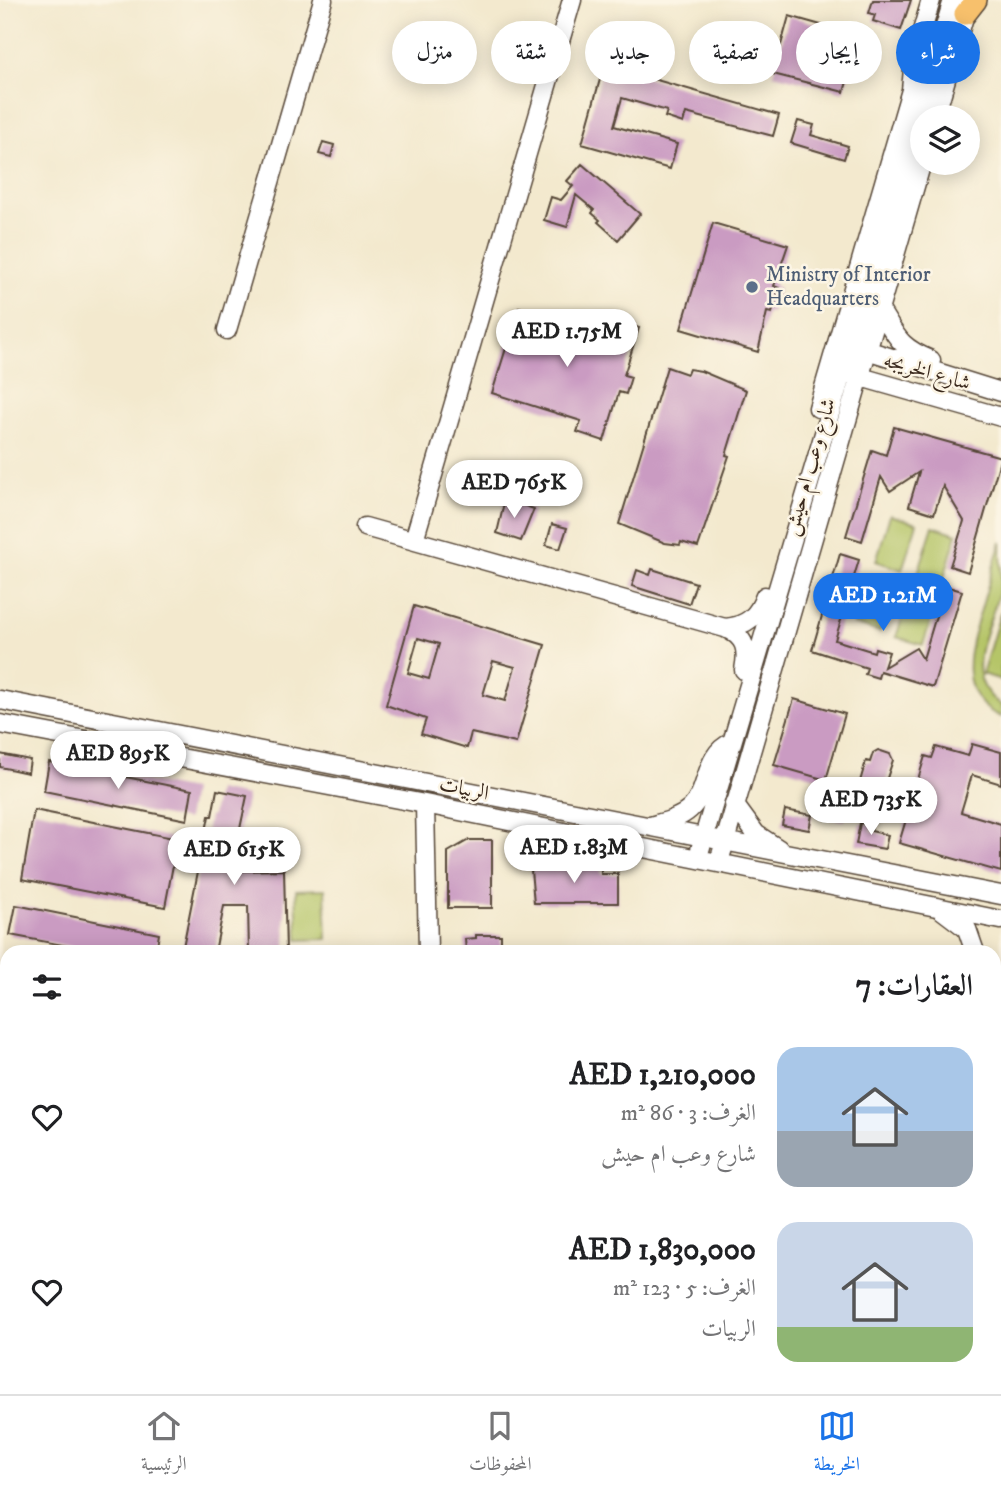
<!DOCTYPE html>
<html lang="ar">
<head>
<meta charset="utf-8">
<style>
  :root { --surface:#fff; --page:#f2f2f2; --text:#202124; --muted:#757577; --line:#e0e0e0; --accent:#1a73e8 }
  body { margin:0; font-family:"IM FELL DW Pica",Amiri,serif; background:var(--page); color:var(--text); direction:rtl; height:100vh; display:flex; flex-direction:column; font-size:26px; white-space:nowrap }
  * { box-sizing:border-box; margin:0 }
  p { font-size:23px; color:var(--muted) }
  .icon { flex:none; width:38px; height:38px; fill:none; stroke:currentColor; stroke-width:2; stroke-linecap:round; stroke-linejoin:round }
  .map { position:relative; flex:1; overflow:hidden; direction:ltr }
  .details { position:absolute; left:0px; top:945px; width:1001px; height:450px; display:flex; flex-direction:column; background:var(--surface); border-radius:21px 21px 0 0; box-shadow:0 4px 18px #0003; direction:rtl }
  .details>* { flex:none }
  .guide { position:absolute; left:21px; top:21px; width:959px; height:63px; direction:rtl; display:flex; gap:14px }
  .tools { position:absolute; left:910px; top:105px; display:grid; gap:14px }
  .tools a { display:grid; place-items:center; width:70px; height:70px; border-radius:50%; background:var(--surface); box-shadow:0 4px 18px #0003; font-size:35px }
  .price { position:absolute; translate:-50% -60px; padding:0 16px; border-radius:24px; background:#fff; color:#222; font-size:23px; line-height:46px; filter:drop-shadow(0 2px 4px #0008) }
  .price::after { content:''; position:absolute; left:50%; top:42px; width:21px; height:16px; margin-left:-10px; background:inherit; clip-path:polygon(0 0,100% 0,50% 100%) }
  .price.current { background:var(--accent); color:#fff }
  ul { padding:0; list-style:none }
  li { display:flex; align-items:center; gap:21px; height:175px; padding:0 28px }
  li span { display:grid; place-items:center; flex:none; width:196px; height:140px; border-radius:21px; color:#555 }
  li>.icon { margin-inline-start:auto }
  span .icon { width:84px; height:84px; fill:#fffc; stroke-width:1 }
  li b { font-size:30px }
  h2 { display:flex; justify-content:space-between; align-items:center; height:84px; padding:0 28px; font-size:30px }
  .chip { padding:0 24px; border-radius:32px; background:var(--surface); box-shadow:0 4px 18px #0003; font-size:24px; line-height:63px }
  .chip.current { background:var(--accent); color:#fff }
  .tabs { display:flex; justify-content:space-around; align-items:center; height:98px; border-top:2px solid var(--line); background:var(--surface); font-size:19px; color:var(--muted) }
  .tabs a { display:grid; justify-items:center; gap:4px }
  .tabs .current { color:var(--accent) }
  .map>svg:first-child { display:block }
</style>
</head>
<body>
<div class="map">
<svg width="1001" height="1394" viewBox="0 0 1001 1394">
  <rect width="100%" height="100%" fill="#fcf5e5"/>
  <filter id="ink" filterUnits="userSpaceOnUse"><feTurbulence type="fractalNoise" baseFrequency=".0143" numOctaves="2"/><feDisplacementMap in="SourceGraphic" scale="14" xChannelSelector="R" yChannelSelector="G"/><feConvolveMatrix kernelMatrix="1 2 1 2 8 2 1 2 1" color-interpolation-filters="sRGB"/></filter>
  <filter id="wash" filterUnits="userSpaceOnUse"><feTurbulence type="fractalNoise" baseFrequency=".00686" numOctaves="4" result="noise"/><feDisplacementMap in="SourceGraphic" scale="28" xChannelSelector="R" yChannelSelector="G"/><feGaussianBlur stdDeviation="1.57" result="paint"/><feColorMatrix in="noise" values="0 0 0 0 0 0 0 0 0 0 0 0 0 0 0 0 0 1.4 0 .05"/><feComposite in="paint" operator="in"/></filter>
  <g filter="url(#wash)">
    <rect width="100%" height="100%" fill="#f3e9ce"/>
    <path fill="#b5c567" stroke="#787842" stroke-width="2" d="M 890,515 L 917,523 L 902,570 L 876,561 Z
      M 933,526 L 957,534 L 943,581 L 918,573 Z
      M 1001,542 C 1001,555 1001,568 1001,580 C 997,621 954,673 1001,705 L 1001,717 C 952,695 970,645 982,606 C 988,585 994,563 1001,542 Z
      M 868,577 L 895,586 L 880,632 L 853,624 Z
      M 911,590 L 938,598 L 923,645 L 896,637 Z
      M 1001,611 L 1001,680 L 982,674 Z
      M 325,889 L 327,939 L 298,940 L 296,890 Z"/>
    <g id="blocks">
      <path fill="#ca9bc2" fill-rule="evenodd" d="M 873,0 L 911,0 L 901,30 L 873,21 L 875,15 L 869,13 Z
        M 789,16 L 860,36 L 844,92 L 773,74 Z
        M 604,65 L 779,115 L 773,136 L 686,113 L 683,123 L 665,117 L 667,111 L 622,98 L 614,126 L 677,144 L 670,169 L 582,144 Z
        M 798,121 L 814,125 L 811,135 L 848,146 L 844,159 L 791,143 Z
        M 323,142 L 334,145 L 331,157 L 319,154 Z
        M 582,164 L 640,214 L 618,240 L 598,222 L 600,220 L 592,213 L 594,210 L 576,195 L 567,227 L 544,220 L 551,197 L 561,200 L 573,186 L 567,181 Z
        M 713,223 L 788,245 L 774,286 L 779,288 L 772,313 L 767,312 L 758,352 L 681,329 Z
        M 519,307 L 606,335 L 611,320 L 639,328 L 624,375 L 631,377 L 626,394 L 619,392 L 604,441 L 577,432 L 581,421 L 492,393 Z
        M 667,367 L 687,374 L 689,369 L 701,371 L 746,390 L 726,455 L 729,456 L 698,547 L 681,542 L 680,545 L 665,543 L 619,524 Z
        M 894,427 L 1001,457 L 968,572 L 950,566 L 964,521 L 943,486 L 934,514 L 909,506 L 919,472 L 890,491 L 881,477 L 862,541 L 846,536 L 872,450 L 886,455 Z
        M 466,466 L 480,471 L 477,482 L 462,477 Z
        M 505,499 L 534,509 L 521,541 L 497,533 Z
        M 552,524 L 567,528 L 560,549 L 546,545 Z
        M 840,554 L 859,560 L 835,640 L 874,652 L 875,648 L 889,652 L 884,667 L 916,648 L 923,659 L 945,586 L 962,591 L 933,687 L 880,671 L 878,678 L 865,674 L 867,668 L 812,650 Z
        M 652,569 L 696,583 L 689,604 L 632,586 L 637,570 L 650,575 Z
        M 414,606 L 545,645 L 516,743 L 471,733 L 467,748 L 421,734 L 426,719 L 386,705 ZM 418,638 L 439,644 L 429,679 L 408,673 ZM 493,661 L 515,667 L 505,701 L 483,695 Z
        M 794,699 L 845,714 L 826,780 L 774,765 Z
        M 972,744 L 1001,752 L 1001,784 L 972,775 L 961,812 L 1001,824 L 1001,872 L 899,843 L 925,756 L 932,758 L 936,747 L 968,756 Z
        M 878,750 L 890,754 L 893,760 L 882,793 L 859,785 L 866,761 L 870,762 L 873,753 Z
        M 0,754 L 30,760 L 28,773 L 0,767 Z
        M 49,762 L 192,790 L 187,820 L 44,791 Z
        M 217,790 L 247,796 L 231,871 L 284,870 L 286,952 L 249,952 L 248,906 L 224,906 L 215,952 L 182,952 L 209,816 L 212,816 Z
        M 825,803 L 846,807 L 844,821 L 822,817 Z
        M 34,810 L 178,839 L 165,907 L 22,879 Z
        M 785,810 L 812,815 L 809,830 L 782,825 Z
        M 860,823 L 872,825 L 871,831 L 888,835 L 885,849 L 856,844 Z
        M 469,840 L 492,840 L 492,908 L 448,908 L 448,852 Z
        M 561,857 L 601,869 L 601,874 L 618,874 L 618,903 L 534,903 L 531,870 L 559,869 Z
        M 16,905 L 159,934 L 156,952 L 99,952 L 10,935 Z
        M 476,935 L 501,935 L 501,952 L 466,952 L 465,939 L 476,938 Z"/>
    </g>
  </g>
  <g filter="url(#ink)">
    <use href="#blocks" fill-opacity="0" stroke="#574738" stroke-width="2"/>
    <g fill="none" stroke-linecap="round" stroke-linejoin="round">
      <defs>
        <path id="minor" d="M 935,117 L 968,3
          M 880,310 C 897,337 899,347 931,360
          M 227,330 L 323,0
          M 857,347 L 1001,392
          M 850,374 L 1001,417
          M 818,408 L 911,90 L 914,59 L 931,0
          M 365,527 L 725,628 C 746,637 748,650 744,670
          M 414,540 L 572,0
          M 725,628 C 747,626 758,616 765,596
          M 0,700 L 1001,895
          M 0,724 L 425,804 L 1001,920
          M 425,804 L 428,952
          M 734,804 L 756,834 L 779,849
          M 650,826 C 664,822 679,819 690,809 C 711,789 702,756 732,742
          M 700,850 L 953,0
          M 721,855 L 922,162
          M 942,910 L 967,929 L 975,952
          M 0,1057 L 7,1022
          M 0,1165 L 7,1168
          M 994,1230 L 1001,1231
          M 0,1246 L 7,1247
          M 0,1317 L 7,1318
          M 322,1388 L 348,1394
          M 982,1388 L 982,1394
          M 154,1394 L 155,1388
          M 430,1394 L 431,1388"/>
        <path id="major" d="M 965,14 L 976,0"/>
      </defs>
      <use href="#minor" stroke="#574738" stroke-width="21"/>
      <use href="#major" stroke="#574738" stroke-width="24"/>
      <use href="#minor" stroke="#fff" stroke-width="18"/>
      <use href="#major" stroke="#f7c06c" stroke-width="21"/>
    </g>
  </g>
  <circle fill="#5c6f8a" stroke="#fcf5e5" stroke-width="2.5" cx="752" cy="287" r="7"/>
  <g text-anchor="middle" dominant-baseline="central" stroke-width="5" stroke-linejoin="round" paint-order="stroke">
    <g font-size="21" fill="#4e5e75" stroke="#fcf5e5" text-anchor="start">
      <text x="766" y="275">Ministry of Interior<tspan x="766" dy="24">Headquarters</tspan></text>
    </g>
    <g font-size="21" fill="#3b2a1e" stroke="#fcf5e5">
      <text transform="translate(927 372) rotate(16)">شارع الخريجه</text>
      <text transform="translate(810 467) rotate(-74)">شارع وعب ام حيش</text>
      <text transform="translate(464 789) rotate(12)">الربيات</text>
    </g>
  </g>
</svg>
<div class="tools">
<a><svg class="icon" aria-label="layers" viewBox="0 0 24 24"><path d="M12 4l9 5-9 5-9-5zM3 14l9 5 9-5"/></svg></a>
</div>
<b class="price" style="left:567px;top:369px">AED 1.75M</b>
<b class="price" style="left:514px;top:520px">AED 765K</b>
<b class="price current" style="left:883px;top:633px">AED 1.21M</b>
<b class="price" style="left:118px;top:791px">AED 895K</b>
<b class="price" style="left:871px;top:837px">AED 735K</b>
<b class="price" style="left:574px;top:885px">AED 1.83M</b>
<b class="price" style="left:234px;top:887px">AED 615K</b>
<div class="guide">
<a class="chip current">شراء</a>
<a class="chip">إيجار</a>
<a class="chip">تصفية</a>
<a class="chip">جديد</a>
<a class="chip">شقة</a>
<a class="chip">منزل</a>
</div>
<section class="details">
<h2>العقارات: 7<svg class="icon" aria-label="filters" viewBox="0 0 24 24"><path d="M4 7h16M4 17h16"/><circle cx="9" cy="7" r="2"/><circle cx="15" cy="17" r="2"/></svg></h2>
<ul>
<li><span style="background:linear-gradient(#a9c7e8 60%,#9aa5b1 0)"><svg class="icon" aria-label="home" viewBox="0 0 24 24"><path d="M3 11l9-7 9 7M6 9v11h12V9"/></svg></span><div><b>AED 1,210,000</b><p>الغرف: 3 · 86 m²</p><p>شارع وعب ام حيش</p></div><svg class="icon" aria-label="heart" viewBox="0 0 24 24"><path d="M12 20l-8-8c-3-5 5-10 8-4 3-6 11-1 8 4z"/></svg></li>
<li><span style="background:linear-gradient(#c9d6e8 75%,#8fb573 0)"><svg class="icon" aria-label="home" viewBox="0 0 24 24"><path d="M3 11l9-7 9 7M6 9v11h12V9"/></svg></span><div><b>AED 1,830,000</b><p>الغرف: 5 · 123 m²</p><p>الربيات</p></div><svg class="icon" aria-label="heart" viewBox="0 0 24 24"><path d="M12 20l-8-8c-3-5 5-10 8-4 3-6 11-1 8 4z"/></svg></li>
</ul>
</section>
</div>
<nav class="tabs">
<a class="current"><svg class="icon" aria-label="map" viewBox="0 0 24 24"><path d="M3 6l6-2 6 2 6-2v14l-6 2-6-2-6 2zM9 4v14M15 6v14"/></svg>الخريطة</a>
<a><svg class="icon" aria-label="saved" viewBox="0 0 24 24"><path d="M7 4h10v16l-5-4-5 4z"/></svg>المحفوظات</a>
<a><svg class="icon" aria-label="home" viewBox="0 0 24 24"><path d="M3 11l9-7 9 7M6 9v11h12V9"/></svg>الرئيسية</a>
</nav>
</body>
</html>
